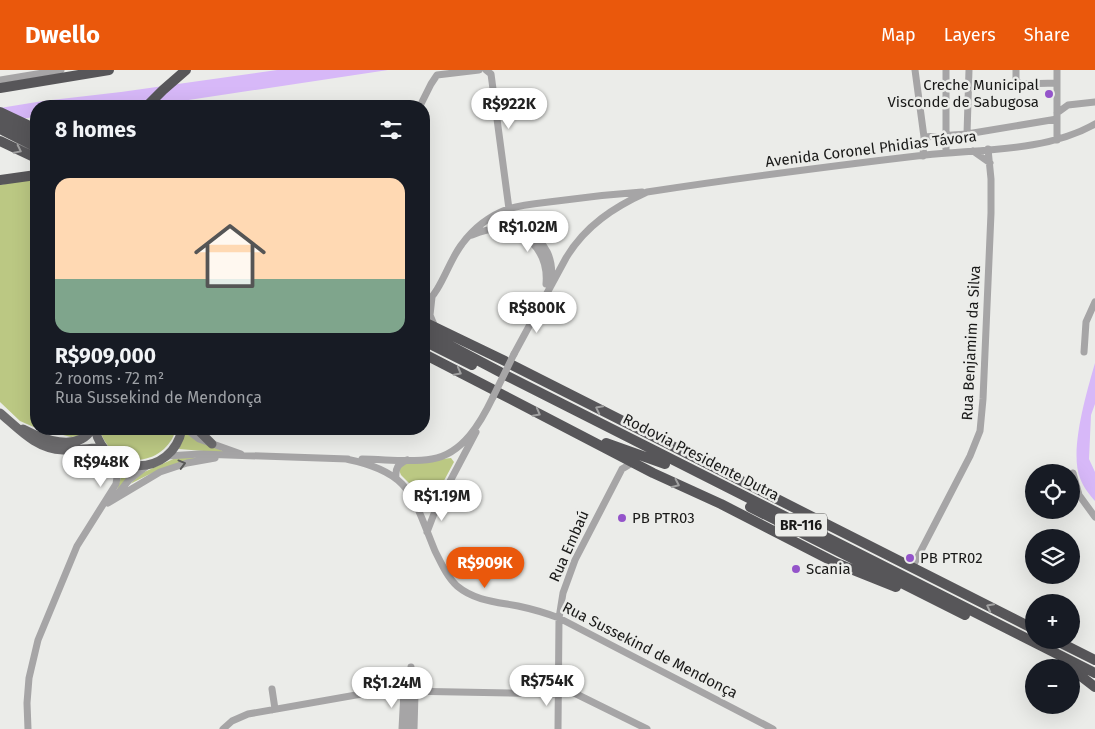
<!DOCTYPE html>
<html lang="en">
<head>
<meta charset="utf-8">
<style>
  :root { --surface:#171b24; --page:#20242c; --text:#f1f3f6; --muted:#9ea1a6; --accent:#ea580c }
  body { margin:0; font-family:"Fira Sans",sans-serif; background:var(--page); color:var(--text); height:100vh; display:flex; flex-direction:column; font-size:19px; white-space:nowrap }
  * { box-sizing:border-box; margin:0 }
  p { font-size:16px; color:var(--muted) }
  .icon { flex:none; width:28px; height:28px; fill:none; stroke:currentColor; stroke-width:2; stroke-linecap:round; stroke-linejoin:round }
  .map { position:relative; flex:1; overflow:hidden }
  .details { position:absolute; left:30px; top:30px; width:400px; height:335px; display:flex; flex-direction:column; background:var(--surface); border-radius:20px; box-shadow:0 5px 20px #0002 }
  .details>* { flex:none }
  .buttons { position:absolute; left:1025px; top:394px; display:grid; gap:10px }
  .buttons a { display:grid; place-items:center; width:55px; height:55px; border-radius:50%; background:var(--surface); box-shadow:0 5px 20px #0002; font-size:25px }
  .price { position:absolute; translate:-50% -42px; padding:0 11px; border-radius:18px; background:#fff; color:#222; font-size:16px; line-height:32px; filter:drop-shadow(0 1px 2px #0008) }
  .price::after { content:''; position:absolute; left:50%; top:30px; width:15px; height:11px; margin-left:-8px; background:inherit; clip-path:polygon(0 0,100% 0,50% 100%) }
  .price.active { background:var(--accent); color:#fff }
  ul { padding:0; list-style:none }
  li { display:grid; align-content:center; gap:10px; height:265px; padding:0 25px }
  li span { display:grid; place-items:center; height:155px; border-radius:15px; color:#555 }
  li>.icon { margin-inline-start:auto }
  span .icon { width:90px; height:90px; fill:#fffc; stroke-width:1 }
  li b { font-size:21px }
  h2 { display:flex; justify-content:space-between; align-items:center; height:60px; padding:0 25px; font-size:21px }
  header { display:flex; align-items:center; gap:30px; box-sizing:border-box; height:70px; padding:0 25px; background:var(--accent); color:#fff }
  header strong { font-size:24px }
  nav { display:flex; gap:28px; margin-inline-start:auto; font-size:18px }
  .map>svg:first-child { display:block }
</style>
</head>
<body>
<header>
<strong>Dwello</strong>
<nav><a>Map</a><a>Layers</a><a>Share</a></nav>
</header>
<div class="map">
<svg width="1095" height="659" viewBox="0 0 1095 659">
  <rect width="100%" height="100%" fill="#ebece9"/>
  <path fill="#bbc883" d="M 25,110 L 36,111 L 36,358 L 20,351 L 0,332 L 0,115 Z
    M 39,359 L 87,359 L 78,366 L 71,367 Z
    M 99,359 L 176,359 C 169,387 133,401 111,379 C 105,373 102,366 99,359 Z
    M 185,362 L 194,369 L 228,383 L 179,379 Z
    M 180,386 L 199,388 C 174,393 153,402 130,414 L 142,403 Z
    M 451,388 L 454,392 L 432,433 L 428,434 L 420,430 L 411,415 L 401,405 L 399,400 L 401,394 Z
    M 120,394 L 139,400 L 116,423 L 121,407 Z"/>
  <path fill="#d7b8f8" d="M 277,0 L 388,0 L 182,31 L 128,36 L 36,36 L 36,47 L 0,51 L 0,38 L 43,31 L 121,22 Z
    M 1095,293 L 1095,334 L 1091,345 L 1089,389 L 1095,402 L 1095,431 C 1090,425 1083,417 1080,408 C 1069,381 1087,321 1095,293 Z"/>
  <g fill="none" stroke-linecap="round" stroke-linejoin="round">
    <path stroke="#a6a5a6" stroke-width="7" d="M 486,0 L 491,4 L 509,139
      M 915,0 L 924,67 L 923,86
      M 1016,0 L 1016,10 L 1020,14 L 1057,13
      M 1057,0 L 1057,70
      M 0,10 L 61,0
      M 420,36 L 431,14 L 437,5 L 479,0
      M 1057,43 L 1068,35 L 1095,32
      M 967,64 L 969,0
      M 924,67 L 967,64 L 1057,49
      M 973,81 L 990,93
      M 946,83 L 946,0
      M 517,162 C 538,173 548,190 546,214
      M 472,165 C 512,148 558,163 551,213
      M 432,227 L 430,245 L 435,257
      M 424,235 C 442,220 448,192 462,174 C 473,159 490,145 508,139 C 524,134 541,133 557,131 C 585,127 613,124 642,122
      M 1084,282 L 1086,252 L 1095,232
      M 514,284 L 566,188 C 585,156 614,137 647,122 C 739,108 832,96 925,85 C 980,79 1046,82 1095,54
      M 186,359 L 199,369 L 241,384
      M 167,386 L 200,384 L 348,389
      M 346,389 C 411,402 412,425 435,481 C 441,493 447,507 457,516 C 475,531 497,532 518,536 C 532,539 546,543 559,548 L 773,659
      M 362,389 C 385,389 409,393 432,389 C 463,384 481,352 493,327
      M 1073,403 L 1079,425 L 1095,447
      M 396,408 C 395,398 398,394 407,390
      M 116,426 L 129,410 L 148,395
      M 108,433 L 160,402 L 187,393 L 215,388
      M 416,434 C 422,439 429,438 437,436
      M 427,462 L 437,436 L 476,362
      M 912,498 L 970,386 L 980,361 L 983,329 L 991,143 L 991,109 L 988,79
      M 558,615 L 647,659
      M 272,640 L 275,639 L 272,619
      M 28,659 L 27,633 L 29,608 L 38,570 L 77,476 L 116,414 L 118,400 L 113,388
      M 223,659 L 232,651 L 248,644 L 373,622 L 404,621 L 558,624
      M 402,659 L 404,621
      M 408,659 L 411,597
      M 414,659 L 415,624
      M 558,659 L 559,548 L 563,523 L 575,490 L 622,399 L 632,393"/>
    <path stroke="#6c6b6d" stroke-width="9" d="M 0,343 C 19,359 36,379 63,380 C 77,381 89,377 103,378
      M 23,359 C 42,369 77,383 92,359
      M 95,359 C 106,408 172,408 182,359
      M 197,359 L 212,374"/>
    <path stroke="#575659" stroke-width="10" d="M 0,18 L 109,0
      M 147,36 L 163,20 L 186,0
      M 0,42 L 36,59
      M 0,51 L 36,69
      M 0,59 L 36,77
      M 0,71 L 36,88
      M 0,110 L 36,105
      M 424,252 L 505,291
      M 424,262 L 500,302
      M 424,271 L 472,295
      M 424,284 L 492,319
      M 512,295 L 1034,559
      M 507,306 L 1095,603
      M 499,323 L 653,403 L 721,434 L 836,493 L 896,517
      M 606,373 L 665,394
      M 750,437 L 965,545
      M 1055,570 L 1095,590
      M 1073,600 L 1095,617"/>
    <path stroke="#a6a5a6" stroke-width="7" d="M 493,327 L 514,284"/>
  </g>
  <defs><path id="oneway-chevron" d="M-2-3.5L2.5 0L-2 3.5" fill="none" stroke-width="1.6" stroke-linecap="round" stroke-linejoin="round" transform="scale(1.25)"/></defs>
  <g stroke="#a1a1a1">
    <use href="#oneway-chevron" transform="translate(18 80) rotate(26)"/>
    <use href="#oneway-chevron" transform="translate(458 302) rotate(28)"/>
    <use href="#oneway-chevron" transform="translate(599 339) rotate(-153)"/>
    <use href="#oneway-chevron" transform="translate(537 343) rotate(28)"/>
    <use href="#oneway-chevron" transform="translate(676 414) rotate(25)"/>
    <use href="#oneway-chevron" transform="translate(990 537) rotate(-153)"/>
  </g>
  <use stroke="#585858" href="#oneway-chevron" transform="translate(182 394) rotate(-15)"/>
  <g fill="#9454ca" stroke="#ebece9" stroke-width="2">
    <circle cx="1049" cy="24" r="5"/>
    <circle cx="622" cy="448" r="5"/>
    <circle cx="910" cy="488" r="5"/>
    <circle cx="796" cy="499" r="5"/>
  </g>
  <g text-anchor="middle" dominant-baseline="central" stroke-width="5" stroke-linejoin="round" paint-order="stroke">
    <rect fill="#ebece9" stroke="#585857" stroke-width="1" x="775" y="443.5" width="52" height="23" rx="4"/>
    <g font-size="14" font-weight="bold" fill="#191918">
      <text x="801" y="455">BR-116</text>
    </g>
    <g font-size="15" fill="#191918" stroke="#ebece9" text-anchor="start">
      <text x="1039" y="15" text-anchor="end">Creche Municipal<tspan x="1039" dy="17">Visconde de Sabugosa</tspan></text>
      <text x="632" y="448">PB PTR03</text>
      <text x="920" y="488">PB PTR02</text>
      <text x="806" y="499">Scania</text>
    </g>
    <g font-size="15" fill="#191918" stroke="#ebece9">
      <text transform="translate(871 79) rotate(-7)">Avenida Coronel Phidias Távora</text>
      <text transform="translate(971 273) rotate(-87)">Rua Benjamim da Silva</text>
      <text transform="translate(701 387) rotate(27)">Rodovia Presidente Dutra</text>
      <text transform="translate(569 476) rotate(-66)">Rua Embaú</text>
      <text transform="translate(650 580) rotate(27)">Rua Sussekind de Mendonça</text>
    </g>
  </g>
</svg>
<div class="buttons">
<a><svg class="icon" aria-label="locate" viewBox="0 0 24 24"><circle cx="12" cy="12" r="6"/><path d="M12 2v4M12 18v4M2 12h4M18 12h4"/></svg></a>
<a><svg class="icon" aria-label="layers" viewBox="0 0 24 24"><path d="M12 4l9 5-9 5-9-5zM3 14l9 5 9-5"/></svg></a>
<a>+</a>
<a>−</a>
</div>
<b class="price" style="left:509px;top:60px">R$922K</b>
<b class="price" style="left:528px;top:183px">R$1.02M</b>
<b class="price" style="left:537px;top:264px">R$800K</b>
<b class="price" style="left:101px;top:418px">R$948K</b>
<b class="price" style="left:442px;top:452px">R$1.19M</b>
<b class="price active" style="left:485px;top:519px">R$909K</b>
<b class="price" style="left:547px;top:637px">R$754K</b>
<b class="price" style="left:392px;top:639px">R$1.24M</b>
<section class="details">
<h2>8 homes<svg class="icon" aria-label="filters" viewBox="0 0 24 24"><path d="M4 7h16M4 17h16"/><circle cx="9" cy="7" r="2"/><circle cx="15" cy="17" r="2"/></svg></h2>
<ul>
<li><span style="background:linear-gradient(#ffd9b3 65%,#7fa58c 0)"><svg class="icon" aria-label="home" viewBox="0 0 24 24"><path d="M3 11l9-7 9 7M6 9v11h12V9"/></svg></span><div><b>R$909,000</b><p>2 rooms · 72 m²</p><p>Rua Sussekind de Mendonça</p></div></li>
</ul>
</section>
</div>
</body>
</html>
